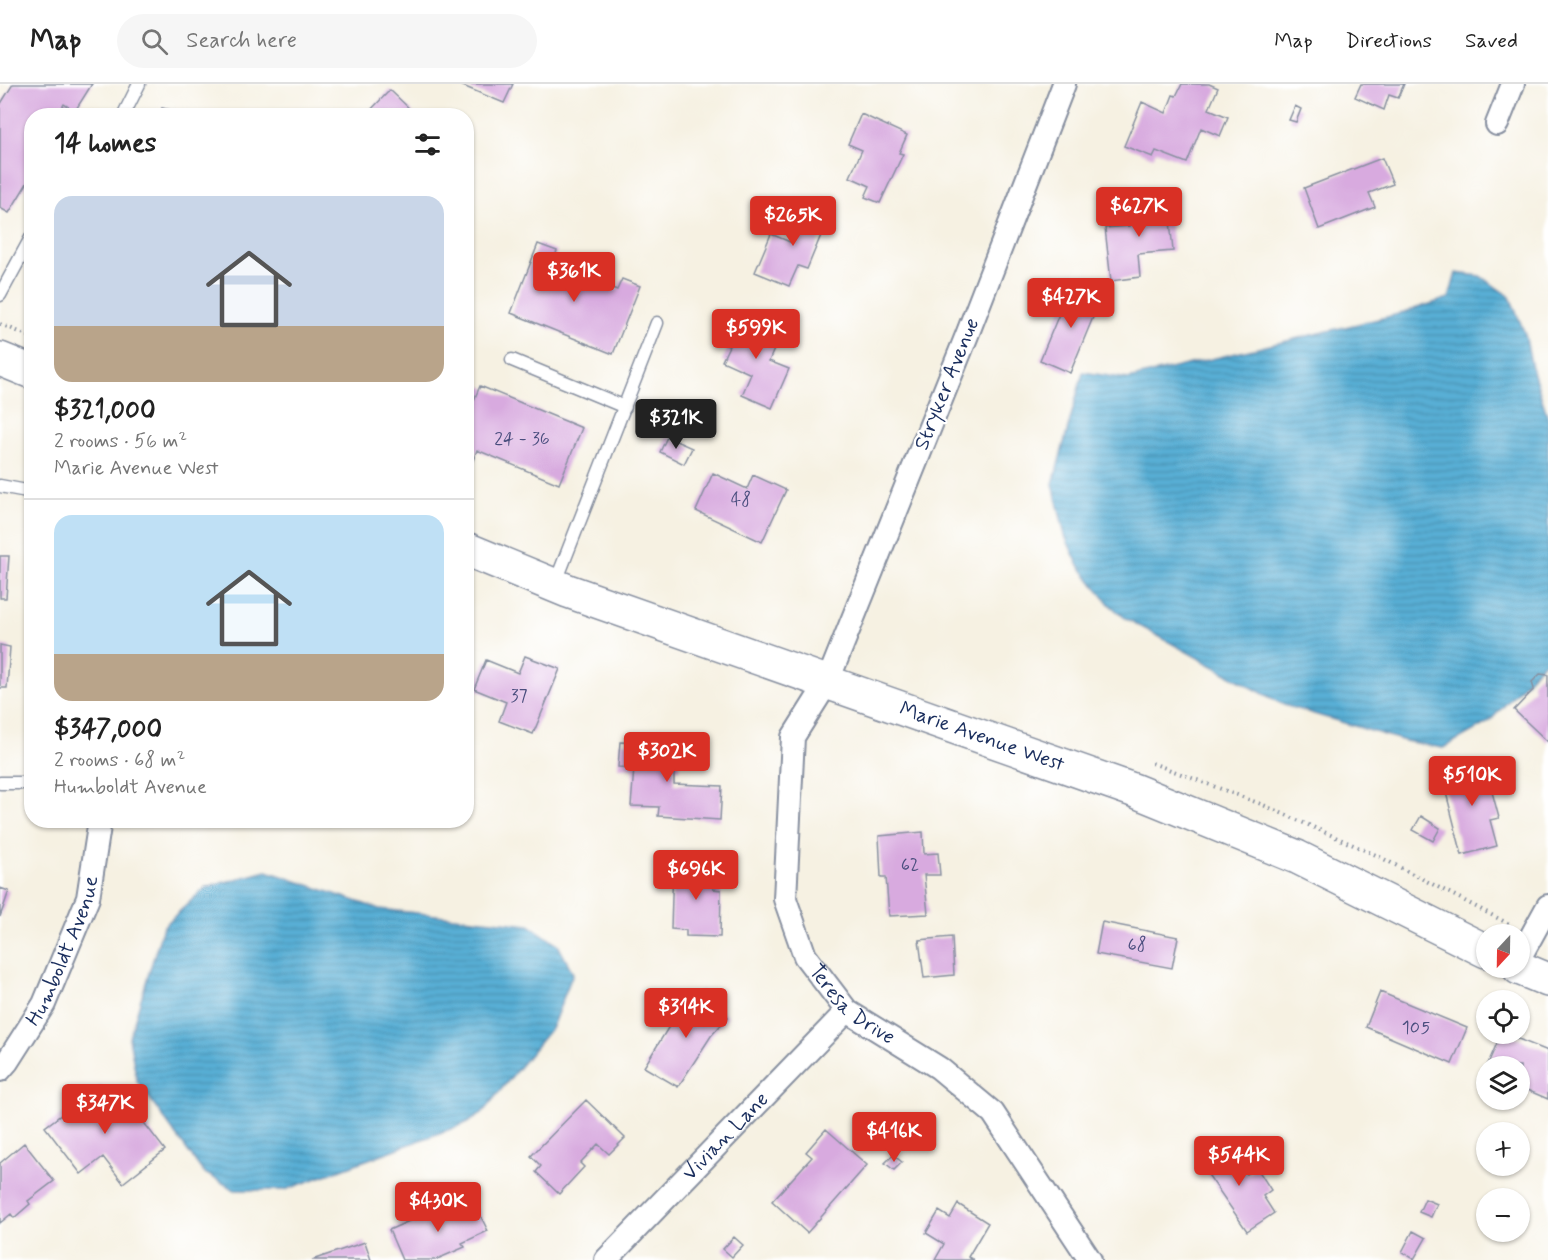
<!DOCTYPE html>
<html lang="en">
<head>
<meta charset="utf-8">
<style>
  :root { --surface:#fff; --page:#f6f6f6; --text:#222; --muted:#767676; --line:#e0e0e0; --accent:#d93025 }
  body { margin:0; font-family:Mynerve,sans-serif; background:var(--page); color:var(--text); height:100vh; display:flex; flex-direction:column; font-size:22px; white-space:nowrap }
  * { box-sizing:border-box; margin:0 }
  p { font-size:20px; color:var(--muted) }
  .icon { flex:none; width:33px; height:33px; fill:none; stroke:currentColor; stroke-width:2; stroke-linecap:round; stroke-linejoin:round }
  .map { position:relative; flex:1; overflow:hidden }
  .drawer { position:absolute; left:24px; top:24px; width:450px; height:720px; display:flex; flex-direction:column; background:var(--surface); border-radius:24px; box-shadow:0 2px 4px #0004 }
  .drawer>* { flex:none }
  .needle { width:39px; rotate:202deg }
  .fabs { position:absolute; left:1476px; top:840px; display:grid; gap:12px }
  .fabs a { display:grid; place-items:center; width:54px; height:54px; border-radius:50%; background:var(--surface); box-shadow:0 2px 4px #0004; font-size:30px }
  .price { position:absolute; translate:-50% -51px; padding:0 14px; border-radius:6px; background:var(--accent); color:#fff; font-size:20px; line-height:39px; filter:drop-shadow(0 2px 3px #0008) }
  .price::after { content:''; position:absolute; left:50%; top:36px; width:18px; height:14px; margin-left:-9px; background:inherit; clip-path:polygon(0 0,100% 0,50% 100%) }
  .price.active { background:#222; color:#fff }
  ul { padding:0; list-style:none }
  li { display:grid; align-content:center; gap:12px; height:318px; padding:0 30px }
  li+li { border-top:2px solid var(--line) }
  li span { display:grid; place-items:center; height:186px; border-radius:18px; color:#555 }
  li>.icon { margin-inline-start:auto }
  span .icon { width:108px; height:108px; fill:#fffc; stroke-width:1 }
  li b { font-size:26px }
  h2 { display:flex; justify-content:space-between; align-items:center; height:72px; padding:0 30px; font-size:26px }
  header { display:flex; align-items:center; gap:36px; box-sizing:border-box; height:84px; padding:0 30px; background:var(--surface); border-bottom:2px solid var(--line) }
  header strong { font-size:28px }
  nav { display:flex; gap:33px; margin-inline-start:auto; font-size:21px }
  .search { width:420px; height:54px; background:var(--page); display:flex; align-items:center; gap:15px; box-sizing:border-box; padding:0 21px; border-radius:33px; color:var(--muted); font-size:22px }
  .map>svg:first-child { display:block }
</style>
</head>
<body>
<header>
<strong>Map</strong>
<div class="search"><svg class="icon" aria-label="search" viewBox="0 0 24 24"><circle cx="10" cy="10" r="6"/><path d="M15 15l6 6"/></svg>Search here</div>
<nav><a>Map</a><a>Directions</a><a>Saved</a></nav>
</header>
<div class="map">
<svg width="1548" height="1176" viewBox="0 0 1548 1176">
  <defs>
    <pattern id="water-rules" width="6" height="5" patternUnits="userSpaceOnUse" patternTransform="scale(1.5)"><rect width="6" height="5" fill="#58afd5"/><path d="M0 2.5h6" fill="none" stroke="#488fb0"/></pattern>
  </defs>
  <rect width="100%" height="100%" fill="#fff"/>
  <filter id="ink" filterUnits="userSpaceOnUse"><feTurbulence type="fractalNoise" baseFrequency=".0167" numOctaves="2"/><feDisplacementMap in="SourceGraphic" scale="12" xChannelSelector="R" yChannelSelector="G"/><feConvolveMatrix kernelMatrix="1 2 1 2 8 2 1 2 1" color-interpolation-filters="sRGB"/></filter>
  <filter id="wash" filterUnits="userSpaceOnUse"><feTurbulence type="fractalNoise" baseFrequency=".008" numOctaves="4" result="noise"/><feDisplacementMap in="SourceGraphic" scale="24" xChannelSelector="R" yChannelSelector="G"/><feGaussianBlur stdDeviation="1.35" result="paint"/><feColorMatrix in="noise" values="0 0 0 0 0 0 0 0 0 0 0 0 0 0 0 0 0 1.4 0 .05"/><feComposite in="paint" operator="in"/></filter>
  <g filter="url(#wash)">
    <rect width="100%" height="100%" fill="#f6f1e2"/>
    <path fill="url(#water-rules)" stroke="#3a6f9a" stroke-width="1.5" d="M 1456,189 L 1480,192 L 1510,213 L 1525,250 L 1532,284 L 1548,334 L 1548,574 L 1489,638 L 1443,664 L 1405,657 L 1284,621 L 1125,534 L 1110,521 L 1078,480 L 1065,452 L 1053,400 L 1083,288 L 1128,295 L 1395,231 L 1449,214 Z
      M 267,787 L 379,825 L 529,841 L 558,861 L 573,889 L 552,943 L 482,1029 L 464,1040 L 285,1106 L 235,1106 L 203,1088 L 137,997 L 129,954 L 163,843 L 206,803 Z"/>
    <g id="blocks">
      <path fill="#d8aadf" d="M 13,0 L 92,0 L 75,27 L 64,20 L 57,32 L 32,32 L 32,74 L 30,77 L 32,78 L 32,91 L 9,129 L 0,124 L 0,21 Z
        M 458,0 L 513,0 L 504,19 Z
        M 1182,0 L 1209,0 L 1218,4 L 1209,25 L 1228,33 L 1220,52 L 1201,44 L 1187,79 L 1156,67 L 1153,73 L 1124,62 L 1142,18 L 1166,29 L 1173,11 L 1176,12 Z
        M 1361,0 L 1404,0 L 1398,14 L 1389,11 L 1384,26 L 1355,13 Z
        M 390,6 L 413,28 L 409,32 L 365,32 Z
        M 1295,22 L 1301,25 L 1296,38 L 1289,36 Z
        M 162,24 L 190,30 L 190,32 L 161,32 Z
        M 861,30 L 907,51 L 899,69 L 903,70 L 880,119 L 865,113 L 870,102 L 850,93 L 862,66 L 848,60 Z
        M 1382,74 L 1393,100 L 1369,109 L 1375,123 L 1319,145 L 1304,104 Z
        M 1168,116 L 1173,167 L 1138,170 L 1140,193 L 1111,197 L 1105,144 L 1129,142 L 1127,121 Z
        M 802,120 L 829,132 L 807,185 L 798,182 L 789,202 L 755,188 L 771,150 L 790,158 L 792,154 L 788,152 Z
        M 538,160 L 557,167 L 552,180 L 617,206 L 622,195 L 640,202 L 613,270 L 511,229 Z
        M 1071,201 L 1101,214 L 1070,289 L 1040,276 Z
        M 741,233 L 781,249 L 769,277 L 789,285 L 772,324 L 742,311 L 751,290 L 722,277 L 729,262 L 723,260 L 730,243 L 736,245 Z
        M 480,302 L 582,344 L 559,400 L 477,366 L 472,379 L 466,377 L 466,335 Z
        M 667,353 L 692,364 L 684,380 L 660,368 Z
        M 713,389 L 747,405 L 753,391 L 786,406 L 762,458 L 696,427 Z
        M 0,472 L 9,472 L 6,514 L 0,514 Z
        M 0,561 L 10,563 L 7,604 L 0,604 Z
        M 525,572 L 560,585 L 533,650 L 499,637 L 506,618 L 474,605 L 486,576 L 518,589 Z
        M 1540,590 L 1548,591 L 1548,658 L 1514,626 L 1534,605 L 1532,598 Z
        M 620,658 L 681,661 L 680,685 L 674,685 L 674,700 L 722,702 L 720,736 L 658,732 L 659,723 L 631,722 L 634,684 L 618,683 Z
        M 1484,678 L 1499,734 L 1490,736 L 1497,762 L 1462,771 L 1441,689 Z
        M 1421,732 L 1440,744 L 1433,757 L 1413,746 Z
        M 923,748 L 924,770 L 938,769 L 940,791 L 924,791 L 928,830 L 889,832 L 886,793 L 881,793 L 879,752 Z
        M 673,780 L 714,782 L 713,805 L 721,806 L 720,853 L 686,852 L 686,846 L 671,845 Z
        M 0,804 L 9,807 L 0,833 Z
        M 1102,838 L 1178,853 L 1172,884 L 1096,870 Z
        M 952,853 L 954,891 L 924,894 L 919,856 Z
        M 701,906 L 728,933 L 711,952 L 678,1003 L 644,983 L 676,931 Z
        M 1380,908 L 1467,944 L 1452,980 L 1366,943 Z
        M 1501,950 L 1506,950 L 1548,967 L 1548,1015 L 1520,1003 L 1520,982 L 1487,982 Z
        M 101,1001 L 111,1013 L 119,1006 L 165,1066 L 123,1099 L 103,1073 L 81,1090 L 45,1043 Z
        M 586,1016 L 625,1054 L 609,1070 L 598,1060 L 580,1079 L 584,1083 L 559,1110 L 536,1088 L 541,1082 L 531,1072 Z
        M 826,1045 L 867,1081 L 807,1149 L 772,1117 L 812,1073 L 806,1068 Z
        M 24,1059 L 54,1097 L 28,1117 L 30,1120 L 14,1134 L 11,1130 L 0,1139 L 0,1079 Z
        M 1228,1061 L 1247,1090 L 1257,1084 L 1271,1106 L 1263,1112 L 1274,1129 L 1247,1147 L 1200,1079 Z
        M 893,1071 L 902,1078 L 894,1086 L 885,1079 Z
        M 1425,1115 L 1437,1120 L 1431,1133 L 1419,1128 Z
        M 473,1117 L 488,1147 L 462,1159 L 465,1163 L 435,1176 L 402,1176 L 389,1146 L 445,1121 L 448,1128 Z
        M 958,1120 L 988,1139 L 968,1173 L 974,1176 L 935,1176 L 944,1160 L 926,1149 L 939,1127 L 950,1134 Z
        M 1413,1147 L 1426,1154 L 1414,1175 L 1402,1168 Z
        M 734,1153 L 743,1161 L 732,1173 L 723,1165 Z
        M 365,1158 L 371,1176 L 312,1176 Z"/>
    </g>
  </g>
  <g filter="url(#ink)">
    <use href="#blocks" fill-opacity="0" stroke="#8890a0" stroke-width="1.5"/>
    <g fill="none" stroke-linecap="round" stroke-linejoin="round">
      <defs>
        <path id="lane" d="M 123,32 L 139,0
          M 0,211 L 32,152
          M 512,276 L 625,323
          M 0,402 L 32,408
          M 555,500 L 657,239
          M 0,699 L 32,699"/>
        <g id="street">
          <path id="s1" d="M 1064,0 L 967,251 L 827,599 L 793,653 L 785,815 L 805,872 L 847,927 L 939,984 L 993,1029 L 1090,1176"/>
          <path d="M 1497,40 L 1513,0"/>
          <path d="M 1520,873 L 1548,822"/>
          <path id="s2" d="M 0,986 L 7,978 L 44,920 L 88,814 L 100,736"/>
          <path id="s3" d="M 606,1176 L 847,927"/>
        </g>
        <g id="secondary">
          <path d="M 0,275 L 32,288"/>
          <path id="s4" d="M 466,465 L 568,507 L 1133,706 L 1297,773 L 1486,867"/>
          <path d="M 1519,884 L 1548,896"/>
        </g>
      </defs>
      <use href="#lane" stroke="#8890a0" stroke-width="15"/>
      <use href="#street" stroke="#8890a0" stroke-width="26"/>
      <use href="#secondary" stroke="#8890a0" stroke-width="36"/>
      <path stroke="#8890a0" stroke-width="4" stroke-dasharray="1.5 4.5" stroke-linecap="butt" d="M 0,240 L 32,253
        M 1152,679 L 1261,720 L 1378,772 L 1511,841"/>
      <use href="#lane" stroke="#fff" stroke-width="12"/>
      <use href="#street" stroke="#fff" stroke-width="22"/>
      <use href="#secondary" stroke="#fff" stroke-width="33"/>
    </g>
  </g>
  <g text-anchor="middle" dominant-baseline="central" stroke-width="4.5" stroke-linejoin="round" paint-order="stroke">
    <g font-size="18" fill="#4a4e7e">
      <text x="522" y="355">24 - 36</text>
      <text x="741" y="416">48</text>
      <text x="519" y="612">37</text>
      <text x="910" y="781">62</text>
      <text x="1137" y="861">68</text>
      <text x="1416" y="944">105</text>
    </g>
    <g font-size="21" fill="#1b2f5e" stroke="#fff">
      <text transform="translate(947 300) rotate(-68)">Stryker Avenue</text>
      <text stroke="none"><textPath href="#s4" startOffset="549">Marie Avenue West</textPath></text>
      <text stroke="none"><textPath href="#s2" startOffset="136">Humboldt Avenue</textPath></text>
      <text stroke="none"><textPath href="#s1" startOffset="999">Teresa Drive</textPath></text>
      <text stroke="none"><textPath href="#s3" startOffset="172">Vivian Lane</textPath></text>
    </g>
  </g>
</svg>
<div class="fabs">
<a><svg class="needle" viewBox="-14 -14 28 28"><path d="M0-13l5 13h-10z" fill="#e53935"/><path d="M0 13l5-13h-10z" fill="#767676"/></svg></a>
<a><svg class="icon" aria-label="locate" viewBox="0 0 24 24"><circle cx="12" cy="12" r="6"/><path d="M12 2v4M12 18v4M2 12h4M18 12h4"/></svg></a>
<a><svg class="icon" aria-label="layers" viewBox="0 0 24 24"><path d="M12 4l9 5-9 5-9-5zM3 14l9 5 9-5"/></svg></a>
<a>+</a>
<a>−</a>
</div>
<b class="price" style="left:1139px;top:154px">$627K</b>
<b class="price" style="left:793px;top:163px">$265K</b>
<b class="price" style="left:574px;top:219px">$361K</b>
<b class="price" style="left:1071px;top:245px">$427K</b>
<b class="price" style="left:756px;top:276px">$599K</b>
<b class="price active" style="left:676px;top:366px">$321K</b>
<b class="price" style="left:667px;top:699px">$302K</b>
<b class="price" style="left:1472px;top:723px">$510K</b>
<b class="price" style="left:696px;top:817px">$696K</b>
<b class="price" style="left:686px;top:955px">$314K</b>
<b class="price" style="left:105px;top:1051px">$347K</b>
<b class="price" style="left:894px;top:1079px">$416K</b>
<b class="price" style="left:1239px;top:1103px">$544K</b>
<b class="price" style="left:438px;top:1149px">$430K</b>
<section class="drawer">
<h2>14 homes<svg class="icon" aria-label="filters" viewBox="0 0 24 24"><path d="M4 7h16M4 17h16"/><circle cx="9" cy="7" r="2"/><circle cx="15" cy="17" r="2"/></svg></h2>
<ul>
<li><span style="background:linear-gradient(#c9d6e8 70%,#b9a48a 0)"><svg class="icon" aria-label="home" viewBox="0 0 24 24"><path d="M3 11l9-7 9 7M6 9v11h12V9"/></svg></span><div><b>$321,000</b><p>2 rooms · 56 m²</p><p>Marie Avenue West</p></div></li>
<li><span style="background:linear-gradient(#bfe0f5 75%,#b9a48a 0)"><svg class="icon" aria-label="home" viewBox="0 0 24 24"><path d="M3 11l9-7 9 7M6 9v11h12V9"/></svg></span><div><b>$347,000</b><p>2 rooms · 68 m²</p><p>Humboldt Avenue</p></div></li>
</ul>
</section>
</div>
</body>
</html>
